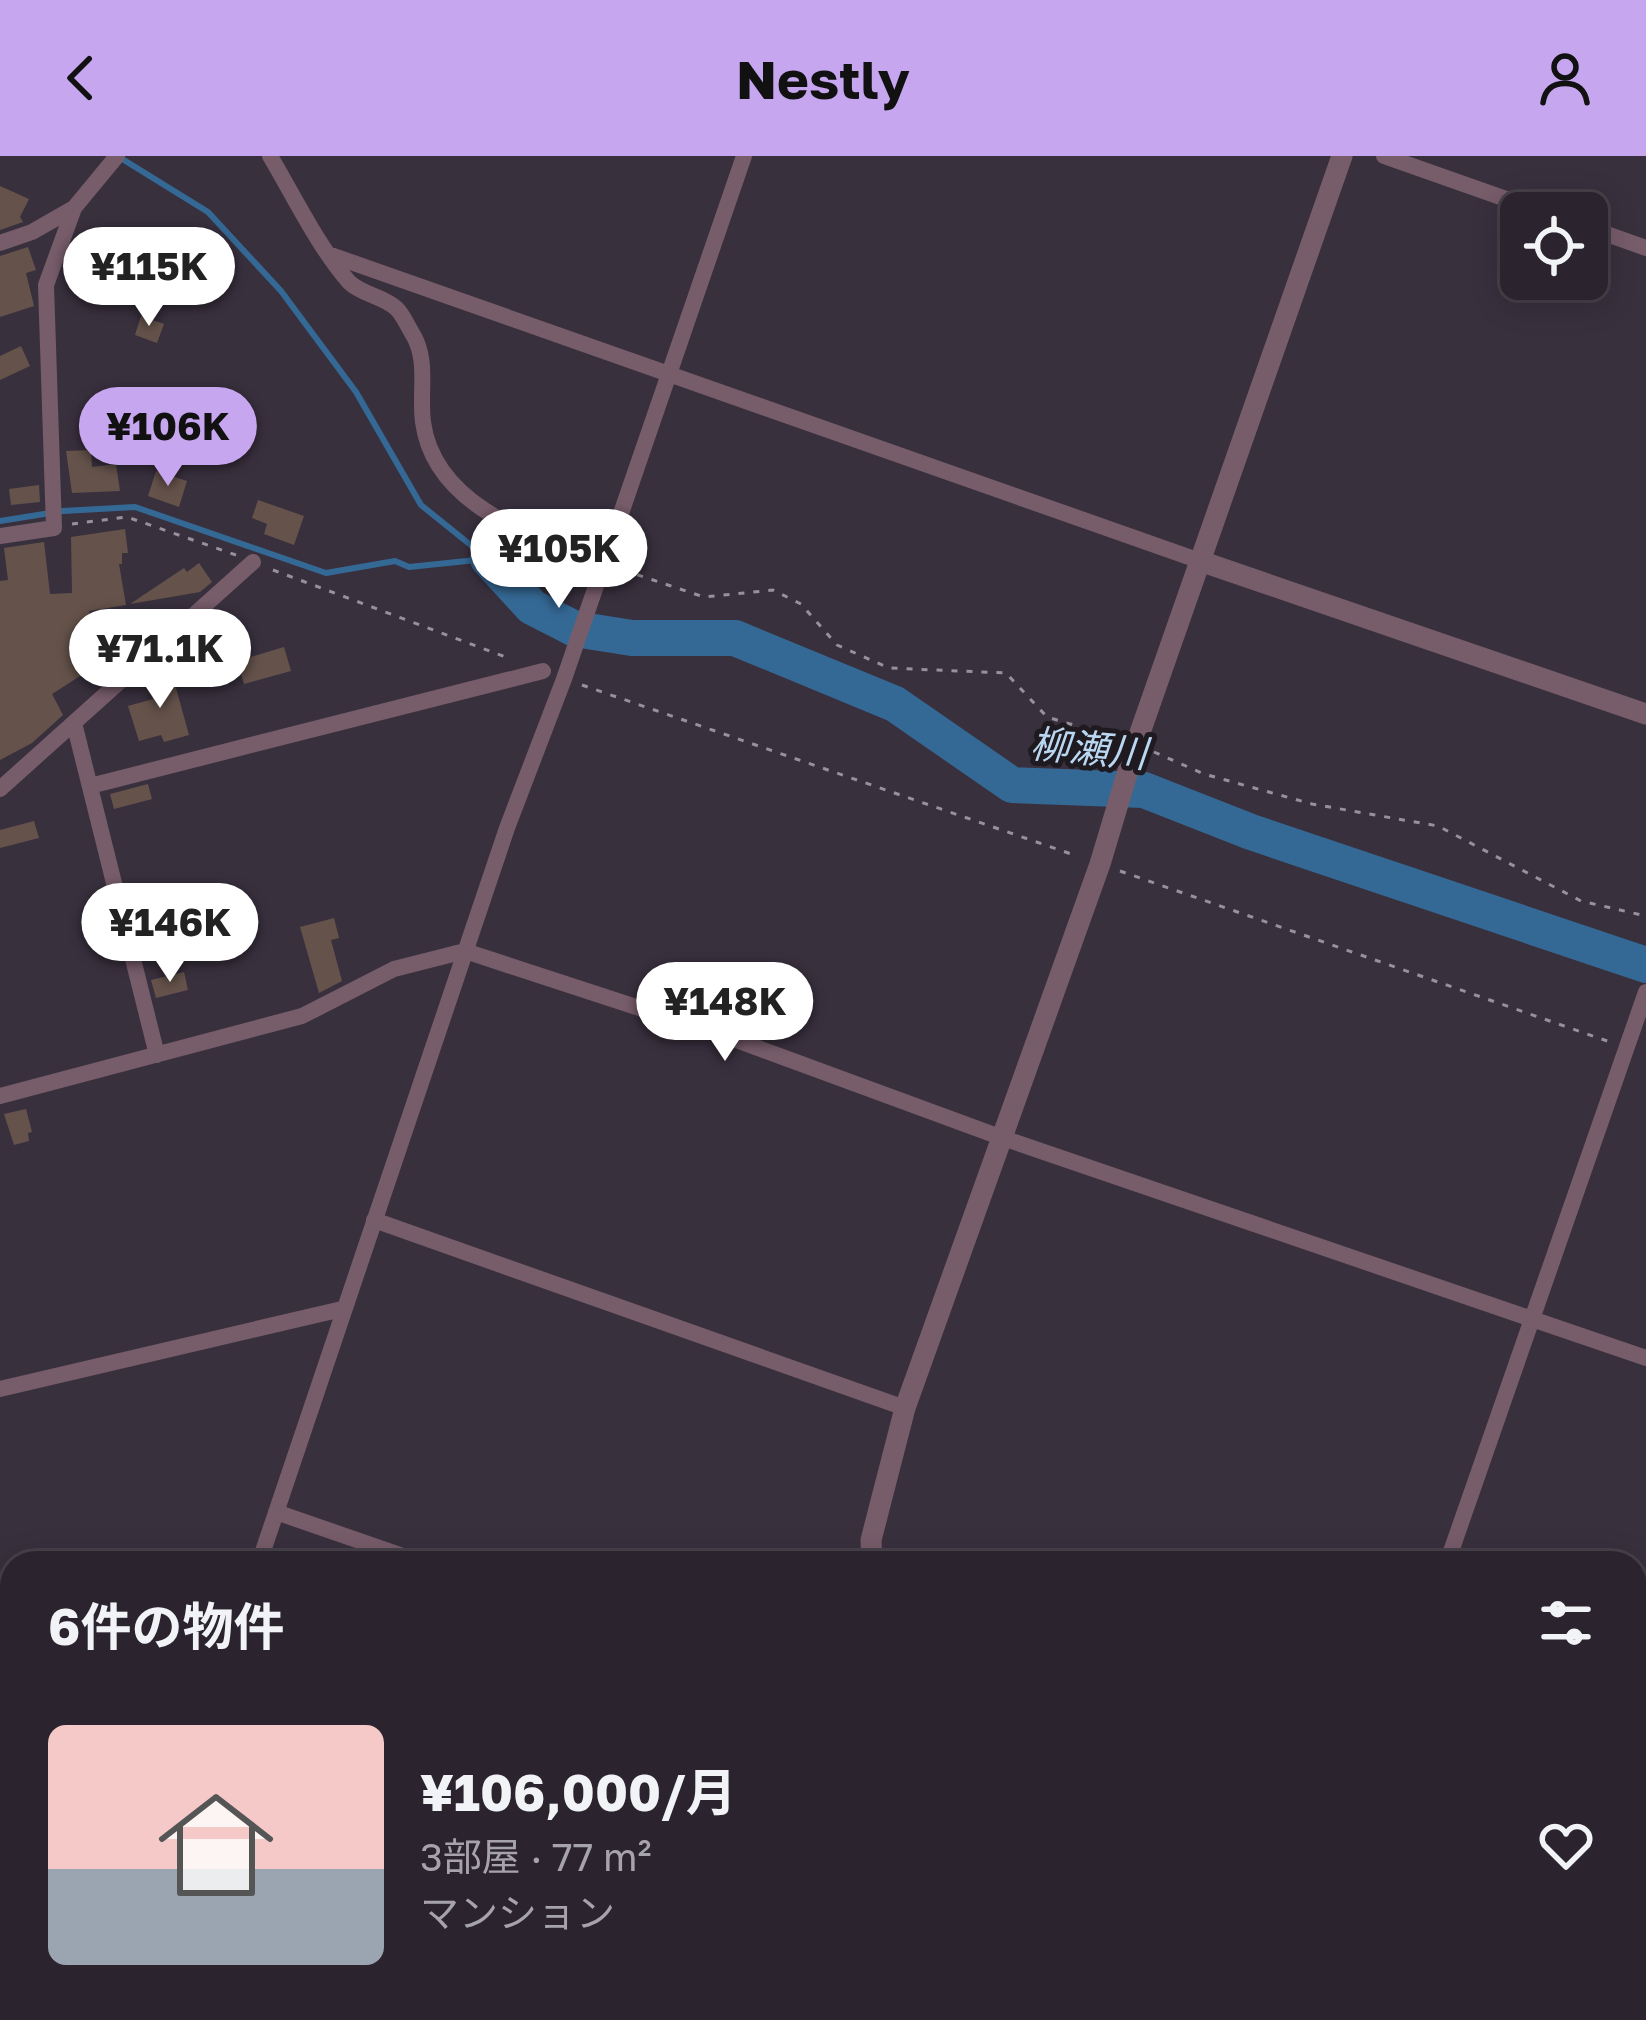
<!DOCTYPE html>
<html lang="ja">
<head>
<meta charset="utf-8">
<style>
  :root { --surface:#2b242e; --page:#37303a; --text:#f1f3f6; --muted:#a6a4aa; --line:#47414a; --accent:#c7a6f0 }
  body { margin:0; font-family:"Golos Text","Noto Sans JP",sans-serif; background:var(--page); color:var(--text); height:100vh; display:flex; flex-direction:column; font-size:45px; white-space:nowrap }
  * { box-sizing:border-box; margin:0 }
  p { font-size:39px; color:var(--muted) }
  .icon { flex:none; width:66px; height:66px; fill:none; stroke:currentColor; stroke-width:2; stroke-linecap:round; stroke-linejoin:round }
  .map { position:relative; flex:1; overflow:hidden }
  .details { position:absolute; left:0px; top:1395px; width:1647px; height:471px; display:flex; flex-direction:column; background:var(--surface); border-radius:36px 36px 0 0; box-shadow:0 6px 30px #0003,0 0 0 3px var(--line) }
  .details>* { flex:none }
  .fabs { position:absolute; left:1500px; top:36px; display:grid; gap:24px }
  .fabs a { display:grid; place-items:center; width:108px; height:108px; border-radius:18px; background:var(--surface); box-shadow:0 6px 30px #0003,0 0 0 3px var(--line); font-size:60px }
  .price { position:absolute; translate:-50% -102px; padding:0 27px; border-radius:42px; background:#fff; color:#222; font-size:39px; line-height:78px; filter:drop-shadow(0 3px 6px #0008) }
  .price::after { content:''; position:absolute; left:50%; top:72px; width:36px; height:27px; margin-left:-18px; background:inherit; clip-path:polygon(0 0,100% 0,50% 100%) }
  .price.on { background:var(--accent); color:#111 }
  ul { padding:0; list-style:none }
  li { display:flex; align-items:center; gap:36px; height:300px; padding:0 48px }
  li span { display:grid; place-items:center; flex:none; width:336px; height:240px; border-radius:18px; color:#555 }
  li>.icon { margin-inline-start:auto }
  span .icon { width:144px; height:144px; fill:#fffc; stroke-width:1 }
  li b { font-size:51px }
  h2 { display:flex; justify-content:space-between; align-items:center; height:144px; padding:0 48px; font-size:51px }
  header { display:flex; justify-content:space-between; align-items:center; height:156px; padding:0 48px; background:var(--accent); color:#111; font-size:54px; font-weight:700 }
  .map>svg:first-child { display:block }
</style>
</head>
<body>
<header><svg class="icon" aria-label="back" viewBox="0 0 24 24"><path d="M15 5l-7 7 7 7"/></svg>Nestly<svg class="icon" aria-label="person" viewBox="0 0 24 24"><circle cx="12" cy="8" r="4"/><path d="M4 21q1-7 8-7t8 7"/></svg></header>
<div class="map">
<svg width="1646" height="1864" viewBox="0 0 1646 1864">
  <rect width="100%" height="100%" fill="#39303e"/>
  <g fill="none" stroke-linecap="round" stroke-linejoin="round">
    <path stroke="#356995" stroke-width="6" d="M 119,1 L 208,56 L 281,135 L 356,236 L 421,349 L 488,403
      M 0,365 L 63,355 L 135,351 L 326,417 L 395,405 L 409,411 L 486,403"/>
    <path stroke="#356995" stroke-width="36" d="M 488,403 L 532,451 L 575,473 L 632,482 L 735,482 L 895,548 L 1012,629 L 1144,634 L 1251,676 L 1646,809"/>
  </g>
  <path fill="#65534b" d="M 0,30 L 29,43 L 20,61 L 23,66 L 0,74 Z
    M 28,91 L 36,114 L 26,117 L 34,150 L 0,161 L 0,100 Z
    M 141,160 L 164,168 L 157,187 L 135,179 Z
    M 21,190 L 30,210 L 0,224 L 0,200 Z
    M 91,294 L 92,311 L 116,308 L 120,335 L 72,337 L 66,295 Z
    M 156,315 L 187,325 L 179,351 L 148,340 Z
    M 39,329 L 40,346 L 11,349 L 9,333 Z
    M 258,344 L 304,360 L 294,389 L 264,378 L 267,368 L 252,362 Z
    M 125,373 L 128,397 L 122,397 L 122,408 L 119,408 L 126,449 L 89,455 L 103,489 L 136,468 L 146,483 L 119,500 L 123,506 L 98,523 L 91,513 L 52,538 L 63,559 L 32,587 L 0,604 L 0,425 L 8,424 L 4,392 L 44,386 L 50,438 L 72,437 L 71,381 Z
    M 199,407 L 212,426 L 200,436 L 130,448 L 184,412 L 187,416 Z
    M 284,491 L 291,515 L 244,528 L 237,505 Z
    M 171,514 L 189,579 L 164,586 L 161,579 L 139,585 L 128,550 L 153,543 L 147,521 Z
    M 148,628 L 152,643 L 114,653 L 110,638 Z
    M 34,665 L 39,682 L 0,692 L 0,674 Z
    M 334,762 L 339,782 L 331,784 L 342,825 L 319,837 L 300,771 Z
    M 184,816 L 188,834 L 156,842 L 151,824 Z
    M 26,953 L 32,976 L 28,977 L 29,985 L 14,989 L 4,958 Z"/>
  <g fill="none" stroke-linecap="round" stroke-linejoin="round">
    <path stroke="#98919c" stroke-width="3" stroke-dasharray="6 9" stroke-linecap="butt" d="M 72,368 L 127,361 L 236,399
      M 273,414 L 511,503
      M 623,414 L 704,441 L 773,434 L 801,448 L 837,489 L 889,512 L 1006,517 L 1047,561 L 1117,582
      M 582,529 L 1077,700
      M 1154,596 L 1204,618 L 1312,648 L 1438,670 L 1581,745 L 1646,760
      M 1120,715 L 1610,886"/>
    <path stroke="#775c6a" stroke-width="9" d="M 0,1713 L 12,1715"/>
    <path stroke="#775c6a" stroke-width="16" d="M 270,0 C 295,42 317,89 349,126 C 362,139 384,140 397,153 C 403,159 407,169 412,177 C 429,204 419,235 423,266 C 434,351 536,382 604,407
      M 1384,0 L 1546,57
      M 1587,71 L 1646,92
      M 0,87 L 32,76 L 74,52
      M 328,98 L 1203,406
      M 0,380 L 54,372 L 46,129 L 74,52 L 117,0
      M 74,567 L 157,899
      M 90,630 L 543,515
      M 0,633 L 253,406
      M 0,940 L 302,860 L 394,813 L 465,795 L 731,882 L 1000,981 L 1646,1202
      M 374,1064 L 905,1252
      M 0,1233 L 342,1153
      M 276,1356 L 423,1407
      M 259,1407 L 507,672 L 564,523 L 744,0
      M 1447,1407 L 1646,836
      M 1635,1752 L 1646,1752
      M 99,1864 L 99,1854"/>
    <path stroke="#775c6a" stroke-width="21" d="M 1203,406 L 1646,558
      M 872,1407 L 871,1384 L 905,1252 L 1100,708 L 1136,588 L 1342,0
      M 1046,1854 L 1052,1864"/>
  </g>
  <g text-anchor="middle" dominant-baseline="central" stroke-width="10" stroke-linejoin="round" paint-order="stroke">
    <g font-size="39" font-style="italic" fill="#bad7f2" stroke="#1e1a20">
      <text transform="translate(1089 592) rotate(5)">柳瀬川</text>
    </g>
  </g>
</svg>
<div class="fabs">
<a><svg class="icon" aria-label="locate" viewBox="0 0 24 24"><circle cx="12" cy="12" r="6"/><path d="M12 2v4M12 18v4M2 12h4M18 12h4"/></svg></a>
</div>
<b class="price" style="left:149px;top:173px">¥115K</b>
<b class="price on" style="left:168px;top:333px">¥106K</b>
<b class="price" style="left:559px;top:455px">¥105K</b>
<b class="price" style="left:160px;top:555px">¥71.1K</b>
<b class="price" style="left:170px;top:829px">¥146K</b>
<b class="price" style="left:725px;top:908px">¥148K</b>
<section class="details">
<h2>6件の物件<svg class="icon" aria-label="filters" viewBox="0 0 24 24"><path d="M4 7h16M4 17h16"/><circle cx="9" cy="7" r="2"/><circle cx="15" cy="17" r="2"/></svg></h2>
<ul>
<li><span style="background:linear-gradient(#f6c9c9 60%,#9aa5b1 0)"><svg class="icon" aria-label="home" viewBox="0 0 24 24"><path d="M3 11l9-7 9 7M6 9v11h12V9"/></svg></span><div><b>¥106,000/月</b><p>3部屋 · 77 m²</p><p>マンション</p></div><svg class="icon" aria-label="heart" viewBox="0 0 24 24"><path d="M12 20l-8-8c-3-5 5-10 8-4 3-6 11-1 8 4z"/></svg></li>
</ul>
</section>
</div>
</body>
</html>
